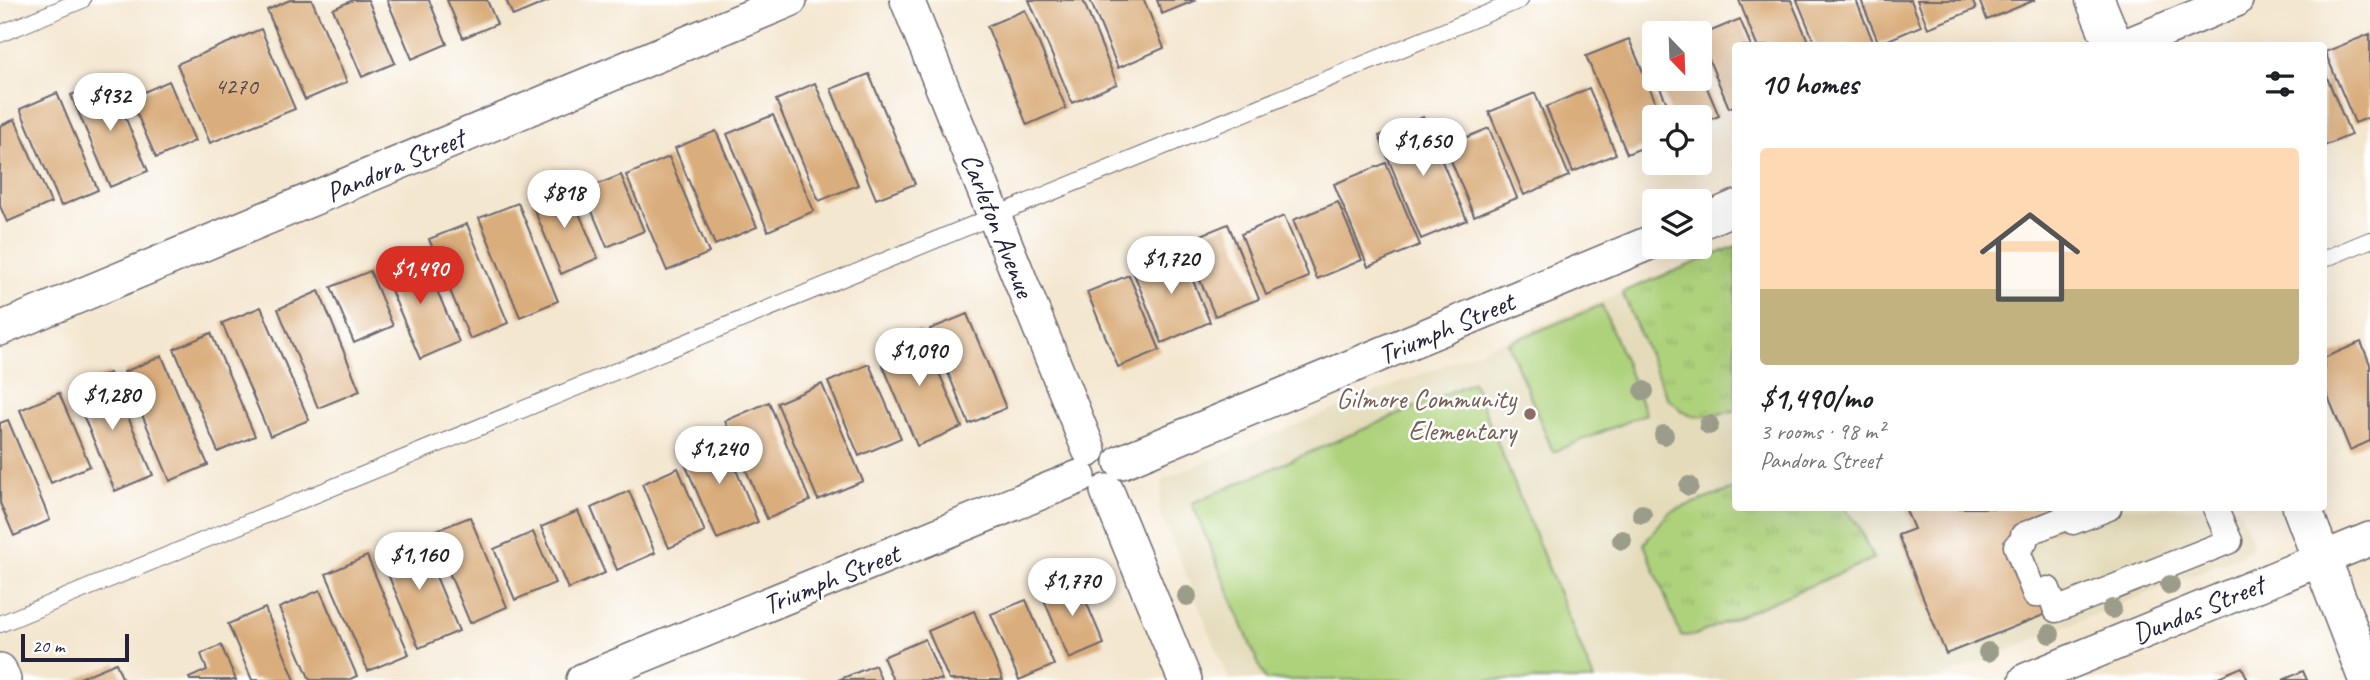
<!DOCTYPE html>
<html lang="en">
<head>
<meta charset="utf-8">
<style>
  :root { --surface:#fff; --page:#f2f2f2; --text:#202124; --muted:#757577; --accent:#d93025 }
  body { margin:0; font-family:Caveat,sans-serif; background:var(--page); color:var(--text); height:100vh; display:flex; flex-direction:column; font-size:26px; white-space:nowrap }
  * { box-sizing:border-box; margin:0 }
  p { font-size:23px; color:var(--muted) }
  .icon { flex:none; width:38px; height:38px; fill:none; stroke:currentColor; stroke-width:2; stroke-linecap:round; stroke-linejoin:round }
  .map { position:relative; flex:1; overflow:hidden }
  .details { position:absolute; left:1732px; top:42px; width:595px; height:469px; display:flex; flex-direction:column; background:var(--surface); border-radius:7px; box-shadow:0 7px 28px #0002 }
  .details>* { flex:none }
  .needle { width:46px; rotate:157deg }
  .tools { position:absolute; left:1642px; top:21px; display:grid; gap:14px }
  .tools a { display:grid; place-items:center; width:70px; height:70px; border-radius:7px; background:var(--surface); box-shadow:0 7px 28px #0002; font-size:35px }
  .scale { position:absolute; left:21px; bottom:18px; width:108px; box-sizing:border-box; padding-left:7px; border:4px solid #22223b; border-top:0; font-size:19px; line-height:24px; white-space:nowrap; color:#22223b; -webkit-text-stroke:5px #fff; paint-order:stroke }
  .price { position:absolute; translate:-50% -60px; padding:0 16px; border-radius:24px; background:#fff; color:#222; font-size:23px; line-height:46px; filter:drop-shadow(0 2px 4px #0008) }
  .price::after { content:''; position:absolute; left:50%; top:42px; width:21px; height:16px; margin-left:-10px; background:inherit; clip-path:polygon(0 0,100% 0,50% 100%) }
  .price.active { background:var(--accent); color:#fff }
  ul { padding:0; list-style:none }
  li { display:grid; align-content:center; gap:14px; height:371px; padding:0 28px }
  li span { display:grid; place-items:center; height:217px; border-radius:7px; color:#555 }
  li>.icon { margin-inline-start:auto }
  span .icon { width:126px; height:126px; fill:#fffc; stroke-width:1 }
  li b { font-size:30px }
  h2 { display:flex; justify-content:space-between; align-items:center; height:84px; padding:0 28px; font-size:30px }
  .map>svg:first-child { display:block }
</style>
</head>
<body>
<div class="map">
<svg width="2370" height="680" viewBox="0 0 2370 680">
  <defs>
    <pattern id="grass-tufts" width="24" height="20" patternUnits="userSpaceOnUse" patternTransform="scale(1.75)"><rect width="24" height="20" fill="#aed27b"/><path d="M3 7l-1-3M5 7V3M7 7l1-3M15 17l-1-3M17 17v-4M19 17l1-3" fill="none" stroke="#95b46b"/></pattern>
  </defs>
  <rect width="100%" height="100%" fill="#fff"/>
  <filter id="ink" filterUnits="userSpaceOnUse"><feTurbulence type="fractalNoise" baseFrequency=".0143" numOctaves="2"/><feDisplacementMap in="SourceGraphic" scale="14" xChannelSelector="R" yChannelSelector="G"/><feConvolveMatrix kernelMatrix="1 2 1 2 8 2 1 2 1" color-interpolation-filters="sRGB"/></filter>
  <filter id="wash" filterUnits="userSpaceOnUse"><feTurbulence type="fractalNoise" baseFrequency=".00686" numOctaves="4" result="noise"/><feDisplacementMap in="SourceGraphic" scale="28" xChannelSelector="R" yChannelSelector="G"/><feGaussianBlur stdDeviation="1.57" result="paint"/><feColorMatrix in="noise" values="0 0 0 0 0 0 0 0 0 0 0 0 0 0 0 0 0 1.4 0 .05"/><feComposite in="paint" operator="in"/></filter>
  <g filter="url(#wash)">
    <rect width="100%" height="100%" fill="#f4e7d0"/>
    <path fill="#e4dbba" d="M 1736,246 L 1736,508 L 2239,508 L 2253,542 L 2248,552 L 1935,680 L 1229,680 L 1159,509 L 1163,479 Z"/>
    <path fill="url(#grass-tufts)" stroke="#687a5b" stroke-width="2" d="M 1736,246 L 1736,410 L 1712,416 L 1693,416 L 1681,410 L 1667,397 L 1622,292 Z
      M 1736,488 L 1736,508 L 1844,508 L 1858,524 L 1873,559 L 1695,635 L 1681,636 L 1644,544 L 1669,512 Z"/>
    <path fill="#aed27b" stroke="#687a5b" stroke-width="2" d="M 1602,305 L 1646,414 L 1553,452 L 1508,343 Z
      M 1473,382 L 1594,680 L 1265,680 L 1192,503 Z"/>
    <g id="blocks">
      <path fill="#daad7b" d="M 290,0 L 312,0 L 347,82 L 305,100 L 267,10 Z
        M 353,0 L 368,0 L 395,63 L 362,77 L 333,9 Z
        M 387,0 L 429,0 L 447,44 L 412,59 Z
        M 447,0 L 487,0 L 497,24 L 463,38 Z
        M 506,0 L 551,0 L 513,16 Z
        M 1029,0 L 1083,0 L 1117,84 L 1072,103 Z
        M 1090,0 L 1144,0 L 1164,48 L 1118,68 Z
        M 1157,0 L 1196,0 L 1162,14 Z
        M 1739,0 L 1791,0 L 1810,46 L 1757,46 Z
        M 1797,0 L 1856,0 L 1875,46 L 1816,46 Z
        M 1861,0 L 1911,0 L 1921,26 L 1879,44 Z
        M 1917,0 L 1972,0 L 1976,9 L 1928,28 Z
        M 1979,0 L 2035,0 L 1987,20 Z
        M 1025,10 L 1066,108 L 1027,125 L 987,26 Z
        M 1740,19 L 1751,46 L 1736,46 L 1736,105 L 1729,108 L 1699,36 Z
        M 261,29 L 295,109 L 210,143 L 177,64 Z
        M 2370,34 L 2370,117 L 2355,123 L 2325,52 Z
        M 1629,39 L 1662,117 L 1654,117 L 1654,143 L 1627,154 L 1586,56 Z
        M 1699,69 L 1719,116 L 1699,124 L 1699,117 L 1673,117 L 1656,79 L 1699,79 Z
        M 2324,70 L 2351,135 L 2324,146 Z
        M 869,74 L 915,184 L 876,199 L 831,89 Z
        M 109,79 L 148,171 L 110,187 L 71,95 Z
        M 169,81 L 195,141 L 156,158 L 130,98 Z
        M 815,83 L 858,185 L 819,201 L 776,100 Z
        M 1589,88 L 1616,154 L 1573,172 L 1546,107 Z
        M 57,93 L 98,190 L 61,206 L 20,109 Z
        M 1535,93 L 1569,176 L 1524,195 L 1489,112 Z
        M 773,115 L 814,211 L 768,231 L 727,134 Z
        M 1423,117 L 1467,220 L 1421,239 L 1379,136 Z
        M 15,119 L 51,203 L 7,222 L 0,206 L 0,126 Z
        M 1489,128 L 1517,198 L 1474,216 L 1445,146 Z
        M 716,131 L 757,227 L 715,245 L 675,148 Z
        M 669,157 L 709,253 L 667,271 L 626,175 Z
        M 1386,163 L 1420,245 L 1368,267 L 1334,184 Z
        M 621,175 L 644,231 L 607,247 L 583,190 Z
        M 568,187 L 598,258 L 561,274 L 531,202 Z
        M 1338,202 L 1362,260 L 1317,279 L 1293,220 Z
        M 518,203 L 558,301 L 520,317 L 479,218 Z
        M 1284,216 L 1309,277 L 1266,295 L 1241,234 Z
        M 467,224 L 508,323 L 470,339 L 429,239 Z
        M 1228,224 L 1259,299 L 1215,316 L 1184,242 Z
        M 1180,249 L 1210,322 L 1162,343 L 1132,269 Z
        M 421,253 L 459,342 L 420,359 L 382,269 Z
        M 370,271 L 393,326 L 354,343 L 331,287 Z
        M 1129,275 L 1160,350 L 1118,367 L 1087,292 Z
        M 319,291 L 360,391 L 318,408 L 278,309 Z
        M 261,307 L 309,420 L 270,436 L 222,323 Z
        M 967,314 L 1006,408 L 969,424 L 930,329 Z
        M 921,330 L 962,427 L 917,446 L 876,349 Z
        M 211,333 L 255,436 L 218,452 L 174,349 Z
        M 2361,342 L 2370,364 L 2370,441 L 2350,450 L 2324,387 L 2324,358 Z
        M 162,356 L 208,465 L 170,481 L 124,372 Z
        M 869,364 L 901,438 L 859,456 L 828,382 Z
        M 109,373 L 153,475 L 115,491 L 72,389 Z
        M 822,384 L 863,481 L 818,500 L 777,403 Z
        M 59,393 L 90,466 L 51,483 L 20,410 Z
        M 769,402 L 810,501 L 767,519 L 725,421 Z
        M 8,420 L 50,520 L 14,536 L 0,503 L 0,423 Z
        M 720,432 L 758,522 L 717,539 L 679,450 Z
        M 678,468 L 705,532 L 669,548 L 642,484 Z
        M 629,491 L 655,553 L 617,570 L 591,508 Z
        M 1905,508 L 2108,508 L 2016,546 L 2056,610 L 1946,654 L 1898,535 L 1914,529 Z
        M 578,511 L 605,573 L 568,589 L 541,527 Z
        M 470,517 L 507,607 L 470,623 L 432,532 Z
        M 533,532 L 555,583 L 515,600 L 494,549 Z
        M 419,536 L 459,631 L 419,648 L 379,553 Z
        M 367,556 L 409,654 L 368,671 L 326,574 Z
        M 1076,578 L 1104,644 L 1069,659 L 1041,593 Z
        M 320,590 L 357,676 L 348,680 L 310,680 L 279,608 Z
        M 1026,600 L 1054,665 L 1019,680 L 991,614 Z
        M 265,608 L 295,680 L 252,680 L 228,624 Z
        M 974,611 L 1003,680 L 949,680 L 928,631 Z
        M 925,639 L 942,680 L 893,680 L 883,657 Z
        M 221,645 L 236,680 L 190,680 L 189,678 L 207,670 L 201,654 Z
        M 116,663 L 123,680 L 75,680 Z
        M 875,665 L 881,680 L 838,680 Z
        M 2242,667 L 2248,680 L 2211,680 Z
        M 2303,671 L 2307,680 L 2283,680 Z"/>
    </g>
  </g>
  <g filter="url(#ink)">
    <use href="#blocks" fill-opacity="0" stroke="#6c676f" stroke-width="2"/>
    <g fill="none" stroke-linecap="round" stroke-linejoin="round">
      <defs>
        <path id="service" d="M 0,34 L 82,0
          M 2324,259 L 2370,240
          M 0,624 L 1520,0"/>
        <path id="pedestrian" d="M 2109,508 L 2073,522 L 2070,516 L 2023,535 L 2025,542 L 2016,546 L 2035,595 L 2048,589 L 2056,610 L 2230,541 L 2215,508"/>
        <path id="minor" d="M 907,0 L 1089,450
          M 2125,46 L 2236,0
          M 1699,223 L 1736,207
          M 0,329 L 790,0
          M 1121,462 L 1654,241
          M 1107,491 L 1185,680
          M 0,670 L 4,680
          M 583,680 L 1079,477
          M 2026,680 L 2370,539"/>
        <path id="tertiary" d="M 2095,0 L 2114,46
          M 2302,508 L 2368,680"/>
      </defs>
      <use href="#service" stroke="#6c676f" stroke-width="18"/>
      <use href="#pedestrian" stroke="#6c676f" stroke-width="27"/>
      <use href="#minor" stroke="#6c676f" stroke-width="36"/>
      <use href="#tertiary" stroke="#6c676f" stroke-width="41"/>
      <use href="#service" stroke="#fff" stroke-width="16"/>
      <use href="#pedestrian" stroke="#fff" stroke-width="24"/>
      <use href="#minor" stroke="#fff" stroke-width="33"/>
      <use href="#tertiary" stroke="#fff" stroke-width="38"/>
    </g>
    <g fill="#9b9d8a">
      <circle cx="1644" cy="391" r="10"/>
      <circle cx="1709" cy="425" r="10"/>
      <circle cx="1664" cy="435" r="10"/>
      <circle cx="1689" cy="486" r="10"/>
      <circle cx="1642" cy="514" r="10"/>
      <circle cx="1622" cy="540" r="10"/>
      <circle cx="2170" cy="585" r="10"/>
      <circle cx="1187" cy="596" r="10"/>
      <circle cx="2112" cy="609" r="10"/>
      <circle cx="2050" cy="634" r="10"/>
      <circle cx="1988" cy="652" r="10"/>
    </g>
  </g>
  <circle fill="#8d6e63" stroke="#fff" stroke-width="2.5" cx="1530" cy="414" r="7"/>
  <g text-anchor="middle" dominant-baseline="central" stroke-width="5" stroke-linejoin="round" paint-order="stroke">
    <g font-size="24" fill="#50454b">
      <text x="236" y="86">4270</text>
    </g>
    <g font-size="28" fill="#22223b" stroke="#fff">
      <text transform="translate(395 165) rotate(-23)">Pandora Street</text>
      <text transform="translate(998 225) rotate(68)">Carleton Avenue</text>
      <text transform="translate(1446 328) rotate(-23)">Triumph Street</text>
      <text transform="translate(831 579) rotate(-22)">Triumph Street</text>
      <text transform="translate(2198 609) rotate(-22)">Dundas Street</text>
    </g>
    <g font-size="28" fill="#785e54" stroke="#fff" text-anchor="end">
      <text x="1516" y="398">Gilmore Community<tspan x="1516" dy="32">Elementary</tspan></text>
    </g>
  </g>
</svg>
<div class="tools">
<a><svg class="needle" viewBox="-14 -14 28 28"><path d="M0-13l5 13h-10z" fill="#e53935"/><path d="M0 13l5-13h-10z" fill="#757577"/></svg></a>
<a><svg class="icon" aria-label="locate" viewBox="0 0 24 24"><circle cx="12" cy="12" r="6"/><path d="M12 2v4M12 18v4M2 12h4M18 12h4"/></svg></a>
<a><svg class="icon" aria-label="layers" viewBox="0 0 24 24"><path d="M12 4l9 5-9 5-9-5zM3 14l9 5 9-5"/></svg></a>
</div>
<div class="scale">20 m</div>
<b class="price" style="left:110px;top:133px">$932</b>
<b class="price" style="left:1423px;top:178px">$1,650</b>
<b class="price" style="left:564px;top:230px">$818</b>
<b class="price" style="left:1171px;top:296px">$1,720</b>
<b class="price active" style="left:420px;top:306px">$1,490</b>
<b class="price" style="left:919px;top:388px">$1,090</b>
<b class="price" style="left:112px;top:432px">$1,280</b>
<b class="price" style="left:719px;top:486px">$1,240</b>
<b class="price" style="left:419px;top:592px">$1,160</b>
<b class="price" style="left:1072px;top:618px">$1,770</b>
<section class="details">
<h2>10 homes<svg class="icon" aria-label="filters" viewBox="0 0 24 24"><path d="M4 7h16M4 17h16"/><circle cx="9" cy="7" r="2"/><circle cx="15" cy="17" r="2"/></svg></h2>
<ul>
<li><span style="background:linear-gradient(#ffd9b3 65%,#c2b280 0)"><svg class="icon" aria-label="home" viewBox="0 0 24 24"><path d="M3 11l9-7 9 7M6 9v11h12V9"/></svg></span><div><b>$1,490/mo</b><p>3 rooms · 98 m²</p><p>Pandora Street</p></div></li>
</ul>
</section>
</div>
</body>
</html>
